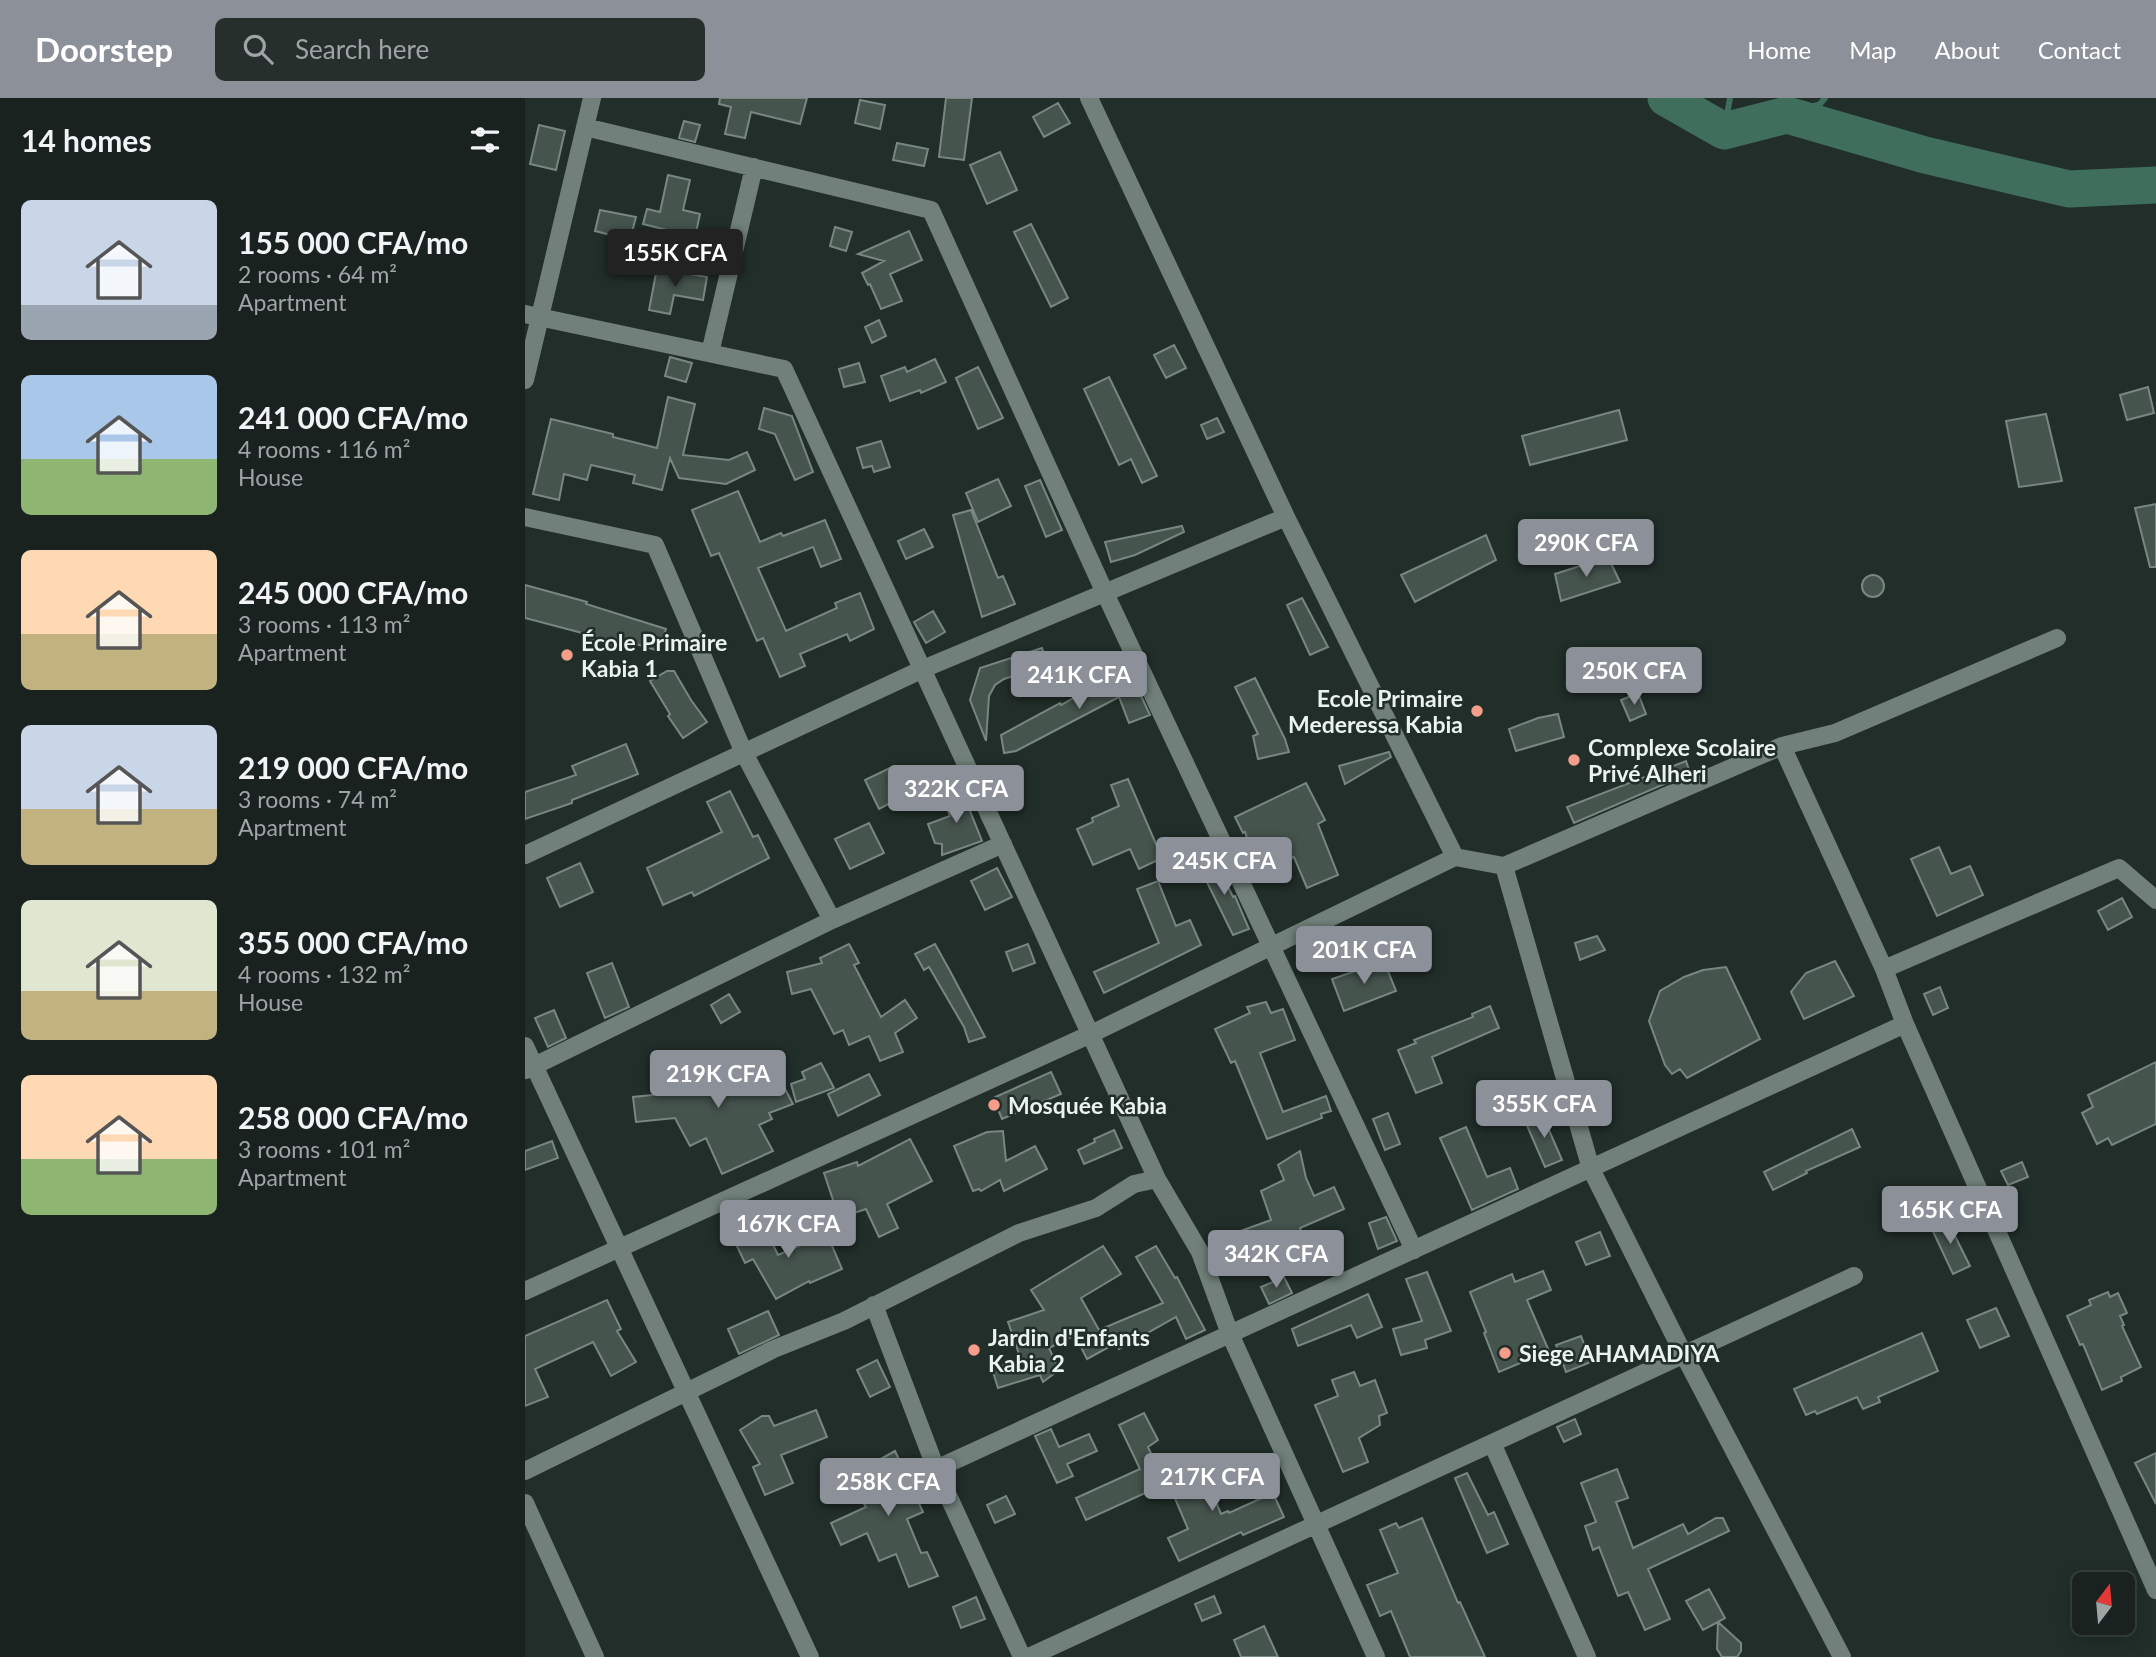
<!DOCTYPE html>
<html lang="en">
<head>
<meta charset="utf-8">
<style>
  :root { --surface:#19221f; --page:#262f2c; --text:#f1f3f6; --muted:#9fa4a4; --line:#373f3d; --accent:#8c9099 }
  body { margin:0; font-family:Lato,sans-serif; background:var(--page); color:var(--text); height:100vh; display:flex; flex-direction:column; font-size:26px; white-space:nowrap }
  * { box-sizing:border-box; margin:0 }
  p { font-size:23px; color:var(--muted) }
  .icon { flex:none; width:38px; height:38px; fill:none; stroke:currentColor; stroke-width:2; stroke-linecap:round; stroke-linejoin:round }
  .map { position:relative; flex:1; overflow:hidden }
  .drawer { display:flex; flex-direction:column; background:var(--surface); width:525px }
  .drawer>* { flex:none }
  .needle { width:46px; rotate:16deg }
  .controls { position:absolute; left:1547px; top:1474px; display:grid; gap:14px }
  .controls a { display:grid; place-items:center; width:63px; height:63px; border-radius:10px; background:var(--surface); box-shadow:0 4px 18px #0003,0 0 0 2px var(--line); font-size:35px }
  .price { position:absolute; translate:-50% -60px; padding:0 16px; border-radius:7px; background:var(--accent); color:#fff; font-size:23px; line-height:46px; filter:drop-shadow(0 2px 4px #0008) }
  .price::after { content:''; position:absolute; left:50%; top:42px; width:21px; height:16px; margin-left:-10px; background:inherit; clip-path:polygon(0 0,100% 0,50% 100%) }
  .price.on { background:#222; color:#fff }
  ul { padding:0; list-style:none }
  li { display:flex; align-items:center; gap:21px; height:175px; padding:0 21px }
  li span { display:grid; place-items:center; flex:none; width:196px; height:140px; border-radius:10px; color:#555 }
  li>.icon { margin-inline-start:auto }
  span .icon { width:84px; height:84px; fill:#fffc; stroke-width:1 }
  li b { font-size:30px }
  h2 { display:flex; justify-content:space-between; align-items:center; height:84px; padding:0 21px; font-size:30px }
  header { display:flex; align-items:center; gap:42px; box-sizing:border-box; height:98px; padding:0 35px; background:var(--accent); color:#fff }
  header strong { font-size:33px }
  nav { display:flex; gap:38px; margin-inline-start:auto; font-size:24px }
  .search { width:490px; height:63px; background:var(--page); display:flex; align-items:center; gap:18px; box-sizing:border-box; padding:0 24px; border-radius:10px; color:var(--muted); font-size:26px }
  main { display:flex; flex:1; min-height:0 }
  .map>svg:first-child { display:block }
</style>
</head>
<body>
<header>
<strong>Doorstep</strong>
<div class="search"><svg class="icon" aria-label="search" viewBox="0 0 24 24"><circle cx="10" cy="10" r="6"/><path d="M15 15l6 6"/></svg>Search here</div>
<nav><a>Home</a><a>Map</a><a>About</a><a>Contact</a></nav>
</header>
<main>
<section class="drawer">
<h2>14 homes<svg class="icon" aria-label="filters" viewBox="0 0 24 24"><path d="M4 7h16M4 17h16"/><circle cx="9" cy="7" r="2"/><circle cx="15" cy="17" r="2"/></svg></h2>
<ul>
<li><span style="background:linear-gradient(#c9d6e8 75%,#9aa5b1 0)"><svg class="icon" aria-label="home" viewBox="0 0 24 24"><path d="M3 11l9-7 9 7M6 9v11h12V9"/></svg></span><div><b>155 000 CFA/mo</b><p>2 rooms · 64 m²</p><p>Apartment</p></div></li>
<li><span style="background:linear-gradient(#a9c7e8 60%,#8fb573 0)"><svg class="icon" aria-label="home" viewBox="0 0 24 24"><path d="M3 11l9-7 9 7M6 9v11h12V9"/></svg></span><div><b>241 000 CFA/mo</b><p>4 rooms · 116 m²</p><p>House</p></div></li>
<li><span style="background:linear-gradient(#ffd9b3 60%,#c2b280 0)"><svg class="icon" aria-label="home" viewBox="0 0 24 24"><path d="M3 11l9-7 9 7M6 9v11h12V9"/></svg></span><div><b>245 000 CFA/mo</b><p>3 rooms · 113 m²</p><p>Apartment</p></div></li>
<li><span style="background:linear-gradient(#c9d6e8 60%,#c2b280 0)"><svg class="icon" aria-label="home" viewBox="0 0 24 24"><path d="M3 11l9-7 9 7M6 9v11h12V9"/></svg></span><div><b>219 000 CFA/mo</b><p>3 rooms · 74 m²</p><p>Apartment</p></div></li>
<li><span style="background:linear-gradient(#dfe7d0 65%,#c2b280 0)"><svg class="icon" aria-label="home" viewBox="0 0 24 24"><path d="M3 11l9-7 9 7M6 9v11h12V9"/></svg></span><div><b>355 000 CFA/mo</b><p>4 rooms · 132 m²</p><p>House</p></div></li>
<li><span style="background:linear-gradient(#ffd9b3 60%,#8fb573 0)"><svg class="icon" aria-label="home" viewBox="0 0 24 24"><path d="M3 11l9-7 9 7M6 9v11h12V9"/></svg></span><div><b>258 000 CFA/mo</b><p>3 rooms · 101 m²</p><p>Apartment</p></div></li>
</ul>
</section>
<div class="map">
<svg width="1631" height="1559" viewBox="0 0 1631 1559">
  <rect width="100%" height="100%" fill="#212e29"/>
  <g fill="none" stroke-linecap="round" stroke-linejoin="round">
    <path stroke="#406e5d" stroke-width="6" d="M 1262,17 L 1295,6 L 1300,0
      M 1199,33 L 1205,0"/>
    <path stroke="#406e5d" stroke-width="37" d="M 1141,0 L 1199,33 L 1262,17 L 1400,57 L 1544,91 L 1631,87"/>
  </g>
  <path fill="#46544e" stroke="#788781" stroke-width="2" d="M 195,0 L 282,0 L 275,26 L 226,14 L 220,40 L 200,36 L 206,9 L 194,6 Z
    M 421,0 L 447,0 L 439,62 L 414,59 Z
    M 335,2 L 360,7 L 355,31 L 330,25 Z
    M 533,5 L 545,25 L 519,39 L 508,19 Z
    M 159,23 L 175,27 L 170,44 L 154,40 Z
    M 14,27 L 40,33 L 31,72 L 5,66 Z
    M 372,45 L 403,51 L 399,68 L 368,62 Z
    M 475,54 L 492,92 L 462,106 L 445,67 Z
    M 143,77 L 165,82 L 158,112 L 175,116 L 170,139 L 118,126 L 122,111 L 135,114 Z
    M 75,112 L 111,119 L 105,142 L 70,133 Z
    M 506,126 L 543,200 L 526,209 L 489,134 Z
    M 310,129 L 327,134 L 321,153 L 305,148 Z
    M 384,133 L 397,162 L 365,176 L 377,203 L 356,211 L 345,186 L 343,187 L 337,175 L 359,163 L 333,156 Z
    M 132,170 L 182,179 L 178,202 L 149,197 L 145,216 L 124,212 Z
    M 354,222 L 361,238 L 347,245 L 340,229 Z
    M 649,247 L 661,270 L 641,280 L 629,257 Z
    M 145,259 L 167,265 L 161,284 L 140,278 Z
    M 410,261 L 421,284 L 396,295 L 395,292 L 365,303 L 356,278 L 380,269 L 382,274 Z
    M 334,265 L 340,284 L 319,289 L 314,271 Z
    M 453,269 L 478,320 L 453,331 L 431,280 Z
    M 584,279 L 632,378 L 617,385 L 606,361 L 594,367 L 559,291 Z
    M 1623,289 L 1629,315 L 1602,322 L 1595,297 Z
    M 143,299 L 170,306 L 158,357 L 204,362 L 222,354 L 230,372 L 201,386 L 154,380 L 145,360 L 137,392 L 108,385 L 110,377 L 66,367 L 62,382 L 39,376 L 34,402 L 8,396 L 26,321 L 88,336 L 88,339 L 132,350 Z
    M 239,310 L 267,318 L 288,374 L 270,382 L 250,336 L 234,331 Z
    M 1094,312 L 1102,342 L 1005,367 L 997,338 Z
    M 1521,316 L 1537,383 L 1494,389 L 1481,323 Z
    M 692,320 L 699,334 L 682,341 L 676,327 Z
    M 356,343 L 365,369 L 349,374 L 347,368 L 338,370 L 332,350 Z
    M 473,381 L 486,408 L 453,424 L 441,395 Z
    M 515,382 L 537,432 L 521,439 L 500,388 Z
    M 213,393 L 235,444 L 256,435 L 258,438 L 300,422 L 316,461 L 296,469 L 288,449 L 233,470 L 261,533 L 312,510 L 310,505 L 335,495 L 349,531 L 325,543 L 322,536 L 275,556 L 280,568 L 255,579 L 238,540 L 232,543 L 194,455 L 186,458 L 167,412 Z
    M 1631,406 L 1631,469 L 1625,469 L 1610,410 Z
    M 446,412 L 473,480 L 478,478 L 490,506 L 457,519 L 428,417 Z
    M 657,428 L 659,434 L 610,457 L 586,464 L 580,444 Z
    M 399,431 L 408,449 L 381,461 L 373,443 Z
    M 961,437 L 971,462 L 890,504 L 876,477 Z
    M 1083,459 L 1095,484 L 1036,503 L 1030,476 Z
    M1337 488a11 11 0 1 1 22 0a11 11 0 1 1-22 0Z
    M 0,487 L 62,504 L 61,506 L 141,531 L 134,553 L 91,540 L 88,549 L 60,539 L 61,536 L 0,520 Z
    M 777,500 L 803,549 L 785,557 L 762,507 Z
    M 408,513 L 420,534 L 401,545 L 389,524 Z
    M 517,550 L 523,567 L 479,581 L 470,587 L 464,598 L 461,643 L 445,602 L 455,570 Z
    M 604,572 L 625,617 L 604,625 L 594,599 L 491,653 L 479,655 L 476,637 L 535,605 L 536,607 L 580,582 Z
    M 142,573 L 149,573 L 166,602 L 182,624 L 158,640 L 143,618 L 145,616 L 125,583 Z
    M 730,580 L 760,641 L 764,654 L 733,661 L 728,638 L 733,636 L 710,589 Z
    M 1113,595 L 1121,616 L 1105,623 L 1096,602 Z
    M 1033,616 L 1039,639 L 991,653 L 984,631 L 1013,620 Z
    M 101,646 L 113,676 L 47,702 L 47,705 L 0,721 L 0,694 L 51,677 L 47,668 Z
    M 864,654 L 866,659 L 820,686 L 814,668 Z
    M 1161,663 L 1165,675 L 1049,725 L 1042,709 Z
    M 369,668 L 383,696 L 354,711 L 340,682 Z
    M 603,681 L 637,760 L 614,771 L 605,751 L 568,767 L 552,731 L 568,724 L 567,720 L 594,708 L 586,687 Z
    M 781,685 L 800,722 L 793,726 L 813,777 L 782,790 L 769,759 L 763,761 L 757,747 L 728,758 L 720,734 L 718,735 L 710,719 Z
    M 440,692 L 447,706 L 443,708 L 457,743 L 417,757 L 417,746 L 410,745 L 403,726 L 425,718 L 418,700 Z
    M 205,693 L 228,739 L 233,737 L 244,760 L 169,798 L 167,794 L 138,807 L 122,770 L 197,734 L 182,704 Z
    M 344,725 L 359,755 L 325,771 L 310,741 Z
    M 1414,749 L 1426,776 L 1445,768 L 1458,797 L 1412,818 L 1386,761 Z
    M 690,761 L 708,799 L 710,798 L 724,831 L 708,837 L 674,768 Z
    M 55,765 L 68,794 L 35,809 L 22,780 Z
    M 472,770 L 487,799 L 460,812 L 446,783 Z
    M 633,783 L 651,828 L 665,822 L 676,847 L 579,895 L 569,874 L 634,845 L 612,791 Z
    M 1597,800 L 1607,819 L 1583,832 L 1573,813 Z
    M 1072,838 L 1080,852 L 1055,862 L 1050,845 Z
    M 807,840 L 816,863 L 796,871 L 786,848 Z
    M 324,846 L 334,865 L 329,867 L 356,919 L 380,902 L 392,920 L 370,935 L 378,954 L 355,963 L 344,938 L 324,947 L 318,932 L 309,936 L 286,891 L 267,896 L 262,874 L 297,865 L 295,860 Z
    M 410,846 L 425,873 L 460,939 L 444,944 L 439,929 L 404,869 L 399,872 L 390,856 Z
    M 503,846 L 510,865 L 488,873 L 481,854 Z
    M 859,863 L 871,893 L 819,913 L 807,881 Z
    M 1310,863 L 1329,898 L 1279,921 L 1266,894 L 1281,875 Z
    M 87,865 L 104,909 L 80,920 L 62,875 Z
    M 1201,869 L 1235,941 L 1162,980 L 1155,971 L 1147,976 L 1140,967 L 1124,923 L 1135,893 L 1159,879 L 1178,872 Z
    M 1415,889 L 1423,910 L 1408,917 L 1399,896 Z
    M 204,896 L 215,914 L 196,925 L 186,907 Z
    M 741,904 L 746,915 L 758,911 L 770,942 L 735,955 L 758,1014 L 801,998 L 806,1013 L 796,1016 L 797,1020 L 742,1041 L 710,963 L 706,965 L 690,931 L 725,915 L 722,909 Z
    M 965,908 L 974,930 L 907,959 L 917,985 L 891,995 L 873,952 L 891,945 L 889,942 L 948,919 L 947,916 Z
    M 29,912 L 41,940 L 23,949 L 10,920 Z
    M 202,956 L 206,963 L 219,956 L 241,996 L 259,989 L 268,1006 L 244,1015 L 247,1021 L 234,1027 L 248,1053 L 197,1076 L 181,1040 L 165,1048 L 150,1020 L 111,1024 L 108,999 L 148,995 L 142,981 L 165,971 L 166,974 Z
    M 1631,964 L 1631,1026 L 1587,1047 L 1583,1040 L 1572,1046 L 1557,1015 L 1568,1009 L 1563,997 Z
    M 296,965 L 309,990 L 271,1004 L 266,986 L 280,981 L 277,974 Z
    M 526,974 L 536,996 L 477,1021 L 468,1000 Z
    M 344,976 L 355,997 L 313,1018 L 303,996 Z
    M 863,1015 L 875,1046 L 860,1052 L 848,1021 Z
    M 1017,1016 L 1037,1062 L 1020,1069 L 1000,1023 Z
    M 941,1029 L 962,1079 L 985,1070 L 993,1091 L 947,1112 L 915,1040 Z
    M 1327,1031 L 1335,1049 L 1281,1073 L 1282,1075 L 1248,1092 L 1239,1074 Z
    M 589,1032 L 597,1050 L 559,1066 L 553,1052 L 570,1044 L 569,1041 Z
    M 478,1033 L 481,1063 L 510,1048 L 522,1071 L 479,1093 L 475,1082 L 456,1093 L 454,1091 L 448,1093 L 429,1048 L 462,1034 Z
    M 385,1041 L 407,1083 L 362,1106 L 373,1130 L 354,1139 L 341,1111 L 314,1120 L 299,1075 L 332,1064 L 333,1068 Z
    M 27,1043 L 33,1060 L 0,1072 L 0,1053 Z
    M 775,1053 L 781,1080 L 789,1098 L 809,1089 L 819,1111 L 775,1130 L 784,1156 L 766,1163 L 757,1138 L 703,1160 L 696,1140 L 746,1122 L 736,1093 L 759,1082 L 753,1067 Z
    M 1497,1064 L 1503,1079 L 1483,1087 L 1476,1073 Z
    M 861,1119 L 872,1143 L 853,1151 L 844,1125 Z
    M 1421,1120 L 1445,1168 L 1428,1176 L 1405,1127 Z
    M 238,1126 L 253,1157 L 302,1136 L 317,1171 L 285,1185 L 284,1183 L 251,1201 L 228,1161 L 220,1165 L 208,1140 Z
    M 1075,1134 L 1085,1158 L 1061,1167 L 1051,1144 Z
    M 578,1148 L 596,1176 L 556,1200 L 574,1232 L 638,1205 L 611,1159 L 631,1148 L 650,1180 L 652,1179 L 680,1232 L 661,1241 L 651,1219 L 594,1251 L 591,1245 L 562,1261 L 550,1237 L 524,1250 L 534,1272 L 518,1284 L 515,1277 L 473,1290 L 467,1271 L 496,1262 L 483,1224 L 519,1212 L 506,1192 Z
    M 1018,1173 L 1026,1192 L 1002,1202 L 1024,1253 L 974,1274 L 959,1235 L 961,1234 L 945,1194 L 987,1176 L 990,1184 Z
    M 902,1174 L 926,1233 L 900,1242 L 902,1250 L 876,1257 L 868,1231 L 897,1223 L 881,1181 Z
    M 759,1179 L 767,1195 L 744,1206 L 736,1189 Z
    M 1583,1194 L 1585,1199 L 1593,1195 L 1602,1215 L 1595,1218 L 1599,1227 L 1597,1228 L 1616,1269 L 1596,1279 L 1597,1283 L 1577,1292 L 1558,1246 L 1555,1247 L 1542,1218 L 1566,1207 L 1564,1202 Z
    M 843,1196 L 857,1229 L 832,1240 L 826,1227 L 773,1248 L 767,1231 Z
    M 82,1202 L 96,1231 L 92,1233 L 111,1264 L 86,1278 L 68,1244 L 10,1271 L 23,1299 L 0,1308 L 0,1238 Z
    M 1471,1210 L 1484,1238 L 1455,1250 L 1442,1222 Z
    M 243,1213 L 254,1237 L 214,1256 L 203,1231 Z
    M 1397,1235 L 1413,1273 L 1353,1299 L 1355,1304 L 1338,1311 L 1332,1299 L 1292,1316 L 1290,1313 L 1281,1317 L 1269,1291 Z
    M 1056,1238 L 1066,1264 L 1041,1274 L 1031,1247 Z
    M 352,1262 L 365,1289 L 345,1299 L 332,1272 Z
    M 829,1274 L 835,1288 L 850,1282 L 862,1315 L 854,1318 L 855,1327 L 834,1340 L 843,1364 L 818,1374 L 790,1307 L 813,1298 L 807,1282 Z
    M 291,1312 L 302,1339 L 256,1357 L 268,1385 L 240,1397 L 228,1369 L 235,1366 L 215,1332 L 237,1318 L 244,1318 L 249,1328 Z
    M 619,1315 L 633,1342 L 623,1349 L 640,1386 L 561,1422 L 551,1400 L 615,1371 L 594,1327 Z
    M 1050,1321 L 1056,1336 L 1039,1344 L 1032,1329 Z
    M 526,1331 L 534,1349 L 564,1336 L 572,1353 L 542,1366 L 548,1378 L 532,1385 L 510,1338 Z
    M 370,1353 L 398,1414 L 382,1421 L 396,1455 L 402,1454 L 413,1478 L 384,1489 L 371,1456 L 354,1463 L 342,1435 L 316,1447 L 306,1425 L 341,1409 L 323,1379 Z
    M 1631,1355 L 1631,1406 L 1610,1365 Z
    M 674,1363 L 696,1416 L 703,1413 L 704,1415 L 748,1395 L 759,1419 L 718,1437 L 716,1434 L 654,1463 L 643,1440 L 663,1431 L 640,1377 Z
    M 1092,1371 L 1103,1400 L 1091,1404 L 1108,1450 L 1158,1426 L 1163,1436 L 1191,1420 L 1198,1420 L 1204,1433 L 1123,1471 L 1145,1521 L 1120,1532 L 1103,1494 L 1093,1498 L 1074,1449 L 1068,1452 L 1060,1428 L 1071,1424 L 1056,1385 Z
    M 942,1375 L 963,1417 L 969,1414 L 983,1446 L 962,1455 L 930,1380 Z
    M 481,1398 L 490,1416 L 470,1425 L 462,1407 Z
    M 897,1420 L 933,1505 L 935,1504 L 960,1559 L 885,1559 L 866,1513 L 855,1518 L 842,1487 L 873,1475 L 855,1432 L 871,1425 L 874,1430 Z
    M 1184,1491 L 1200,1520 L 1193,1524 L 1216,1545 L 1216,1553 L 1212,1559 L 1197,1559 L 1192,1551 L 1193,1524 L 1178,1532 L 1161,1503 Z
    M 689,1498 L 696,1515 L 677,1523 L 670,1506 Z
    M 451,1499 L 460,1521 L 436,1530 L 428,1509 Z
    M 739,1528 L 753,1559 L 716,1559 L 709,1542 Z"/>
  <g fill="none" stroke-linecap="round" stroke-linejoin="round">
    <path stroke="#71807a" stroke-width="18" d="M 564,0 L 761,419 L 930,759
      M 60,29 L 406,112 L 580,495 L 889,1152
      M 0,216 L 259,271 L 632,1081 L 675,1154 L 705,1236 L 851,1559
      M 185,255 L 229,69
      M 0,282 L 67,0
      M 0,419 L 130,447 L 219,655 L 307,822
      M 1257,648 L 1359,871 L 1380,926 L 1631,1492
      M 0,757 L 398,571 L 761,419
      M 979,768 L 1066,1071 L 1159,1257 L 1317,1559
      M 1359,871 L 1594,770 L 1631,802
      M 0,948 L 285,1559
      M 1,972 L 307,822 L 478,746
      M 0,1193 L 566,936 L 930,759 L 979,768 L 1257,648 L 1310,635 L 1532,540
      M 349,1207 L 411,1371 L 497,1559
      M 967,1345 L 1062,1559
      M 411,1371 L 1380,926
      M 0,1373 L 249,1251 L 319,1223 L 494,1135 L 571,1110 L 609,1086 L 632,1081
      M 0,1405 L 70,1559
      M 504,1559 L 1329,1178"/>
  </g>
  <g fill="#f49d8b" stroke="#212e29" stroke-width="2.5">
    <circle cx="42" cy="557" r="7"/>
    <circle cx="952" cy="613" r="7"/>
    <circle cx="1049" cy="662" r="7"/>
    <circle cx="469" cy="1007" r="7"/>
    <circle cx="449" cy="1252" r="7"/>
    <circle cx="980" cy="1255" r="7"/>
  </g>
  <g text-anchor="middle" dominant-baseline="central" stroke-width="5" stroke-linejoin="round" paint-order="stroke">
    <g font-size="23" font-weight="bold" fill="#ebf3ef" stroke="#212e29" text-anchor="start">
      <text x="56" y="544">École Primaire<tspan x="56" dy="26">Kabia 1</tspan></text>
      <text x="938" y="600" text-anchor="end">Ecole Primaire<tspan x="938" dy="26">Mederessa Kabia</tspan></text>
      <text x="1063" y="649">Complexe Scolaire<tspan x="1063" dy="26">Privé Alheri</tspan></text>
      <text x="483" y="1007">Mosquée Kabia</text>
      <text x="463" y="1239">Jardin d'Enfants<tspan x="463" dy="26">Kabia 2</tspan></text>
      <text x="994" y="1255">Siege AHAMADIYA</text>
    </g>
  </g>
</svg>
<div class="controls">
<a><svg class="needle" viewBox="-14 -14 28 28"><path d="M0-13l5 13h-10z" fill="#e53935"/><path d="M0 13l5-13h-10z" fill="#9fa4a4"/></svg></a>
</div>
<b class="price on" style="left:150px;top:191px">155K CFA</b>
<b class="price" style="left:1061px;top:481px">290K CFA</b>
<b class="price" style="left:1109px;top:609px">250K CFA</b>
<b class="price" style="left:554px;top:613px">241K CFA</b>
<b class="price" style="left:431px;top:727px">322K CFA</b>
<b class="price" style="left:699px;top:799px">245K CFA</b>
<b class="price" style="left:839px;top:888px">201K CFA</b>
<b class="price" style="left:193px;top:1012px">219K CFA</b>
<b class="price" style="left:1019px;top:1042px">355K CFA</b>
<b class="price" style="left:1425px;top:1148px">165K CFA</b>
<b class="price" style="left:263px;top:1162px">167K CFA</b>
<b class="price" style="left:751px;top:1192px">342K CFA</b>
<b class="price" style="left:687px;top:1415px">217K CFA</b>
<b class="price" style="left:363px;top:1420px">258K CFA</b>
</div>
</main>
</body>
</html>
